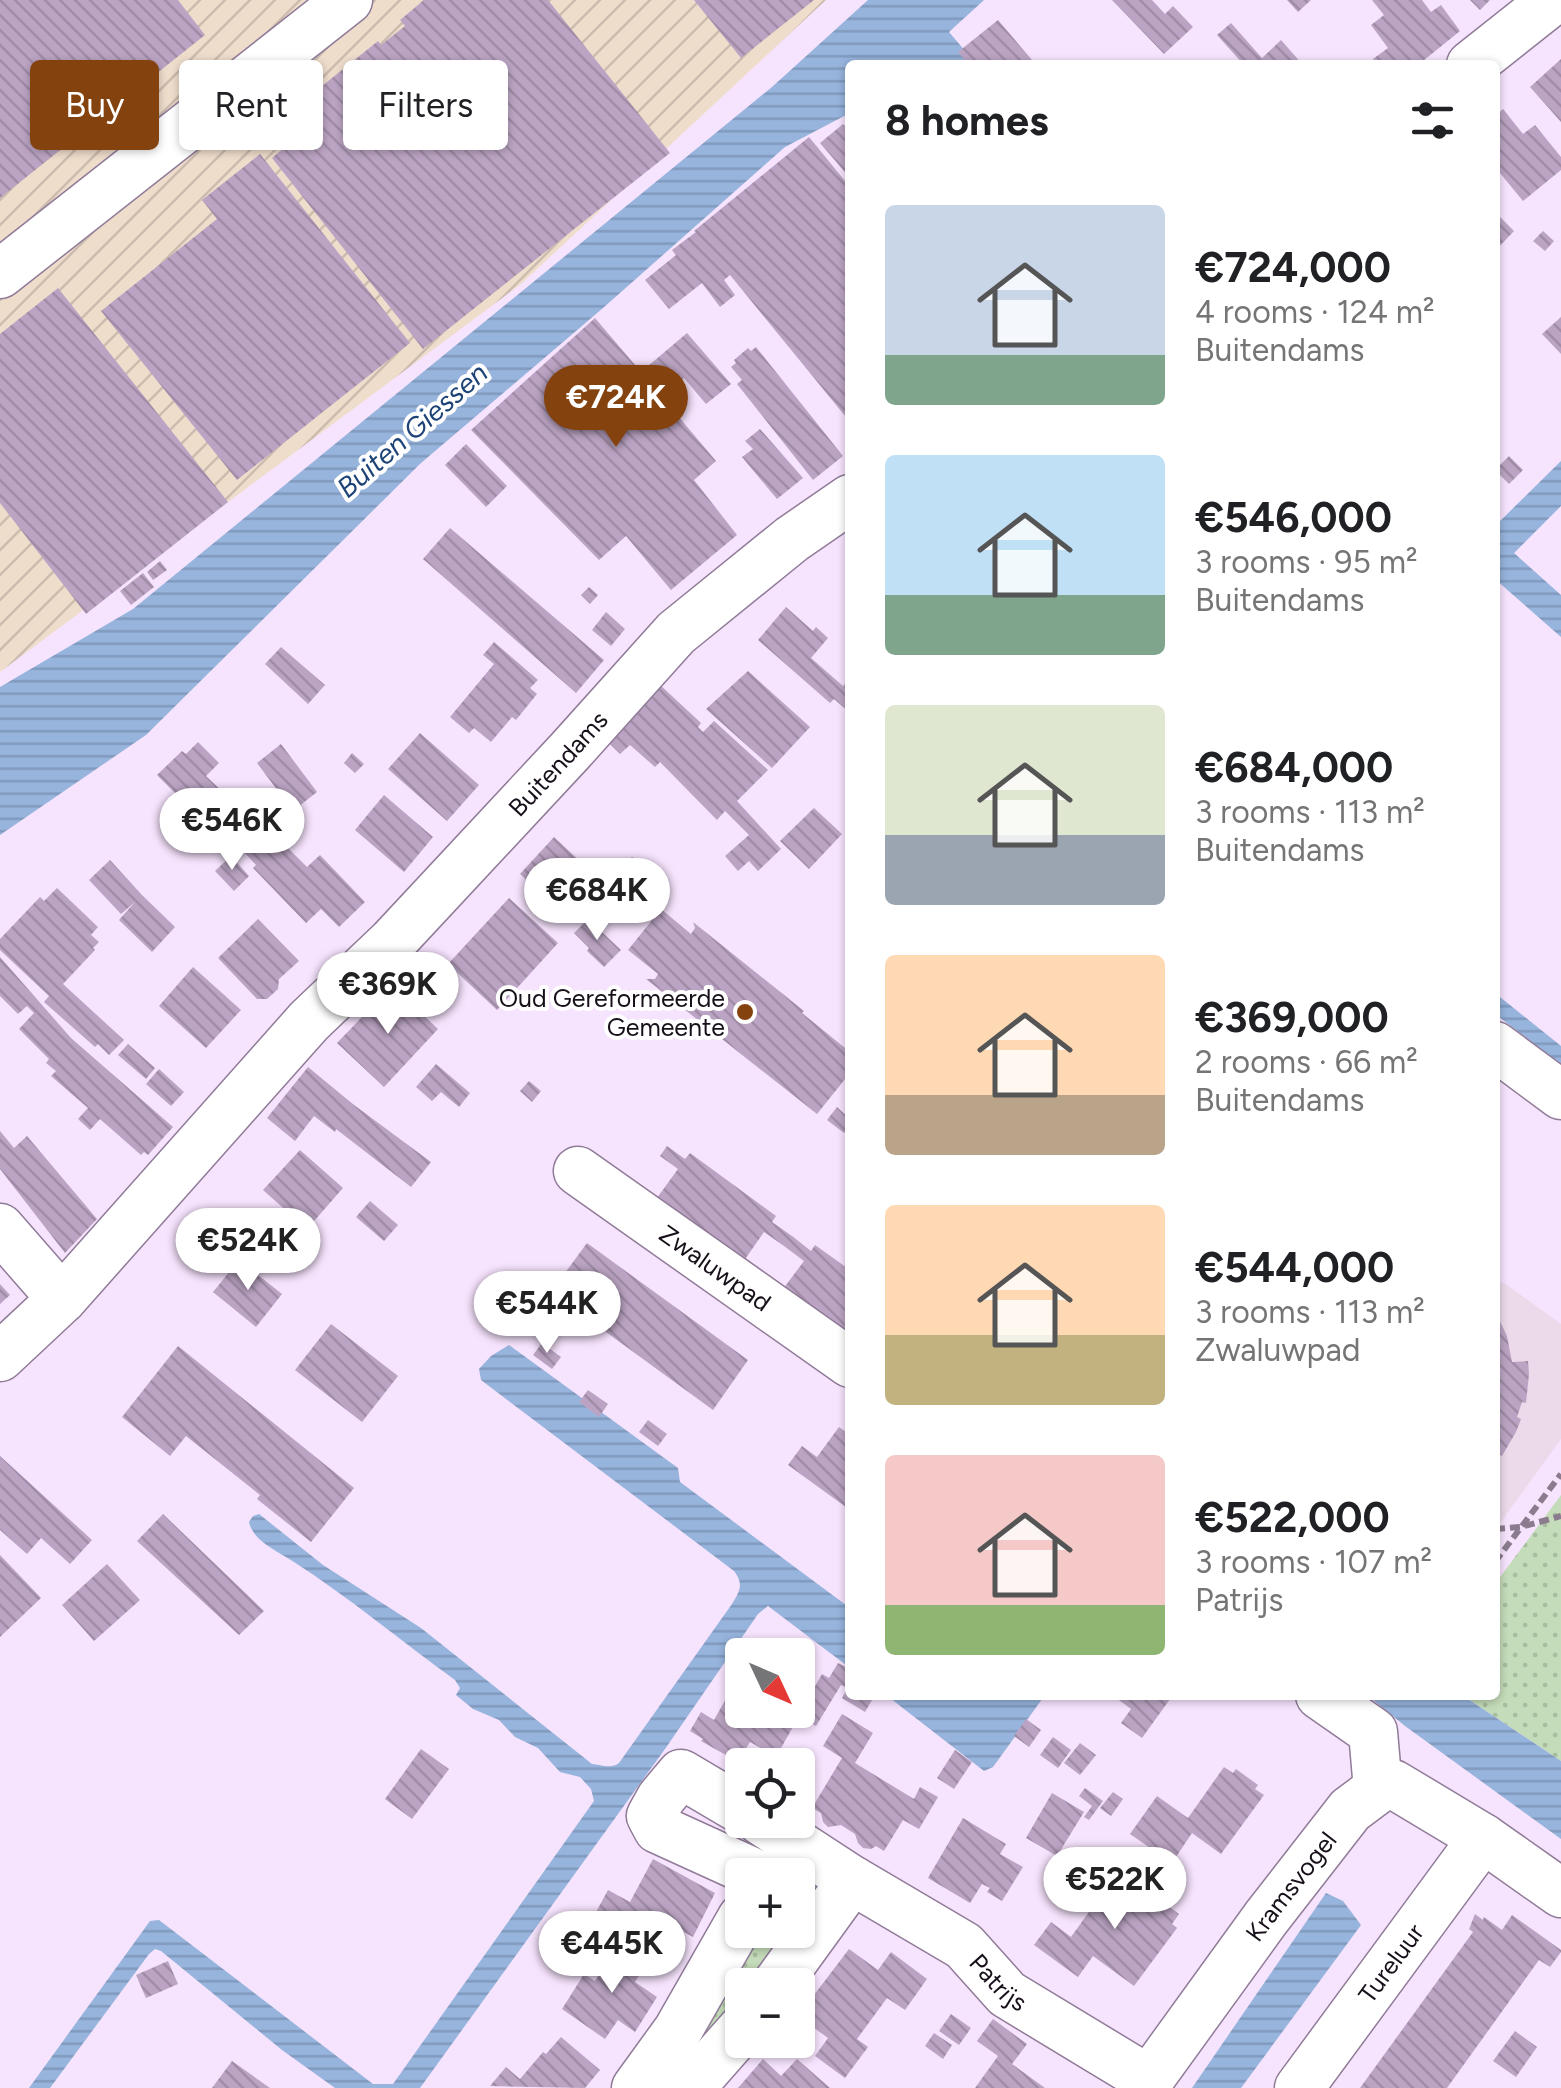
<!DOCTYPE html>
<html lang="en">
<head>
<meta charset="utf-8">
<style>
  :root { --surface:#fff; --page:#f6f6f6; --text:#202124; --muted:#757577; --accent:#84420e }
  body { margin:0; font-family:Figtree,sans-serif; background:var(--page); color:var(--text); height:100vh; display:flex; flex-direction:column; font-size:38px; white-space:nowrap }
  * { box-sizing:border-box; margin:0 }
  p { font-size:32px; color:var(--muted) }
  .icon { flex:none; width:55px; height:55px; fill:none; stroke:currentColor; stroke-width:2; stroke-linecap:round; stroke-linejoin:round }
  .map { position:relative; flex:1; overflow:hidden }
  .sheet { position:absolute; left:845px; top:60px; width:655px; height:1640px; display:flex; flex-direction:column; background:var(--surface); border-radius:10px; box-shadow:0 2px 8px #0004 }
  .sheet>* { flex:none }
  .banner { position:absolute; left:30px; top:60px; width:665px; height:90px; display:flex; gap:20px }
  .needle { width:65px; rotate:134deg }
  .controls { position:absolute; left:725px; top:1638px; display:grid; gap:20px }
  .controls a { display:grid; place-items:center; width:90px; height:90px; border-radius:10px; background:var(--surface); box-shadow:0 2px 8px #0004; font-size:50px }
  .price { position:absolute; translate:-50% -85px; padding:0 22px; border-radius:35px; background:#fff; color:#222; font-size:32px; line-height:65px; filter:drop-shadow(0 2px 5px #0008) }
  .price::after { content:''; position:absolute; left:50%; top:60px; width:30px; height:22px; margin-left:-15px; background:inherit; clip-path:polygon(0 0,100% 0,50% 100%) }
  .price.on { background:var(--accent); color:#fff }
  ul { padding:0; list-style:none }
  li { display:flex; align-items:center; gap:30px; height:250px; padding:0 40px }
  li span { display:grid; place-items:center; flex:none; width:280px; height:200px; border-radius:10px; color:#555 }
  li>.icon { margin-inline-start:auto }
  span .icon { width:120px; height:120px; fill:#fffc; stroke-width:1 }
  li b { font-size:42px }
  h2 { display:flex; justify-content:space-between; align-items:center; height:120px; padding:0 40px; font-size:42px }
  .pill { padding:0 35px; border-radius:10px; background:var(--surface); box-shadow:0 2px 8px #0004; font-size:35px; line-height:90px }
  .pill.on { background:var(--accent); color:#fff }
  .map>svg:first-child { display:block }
</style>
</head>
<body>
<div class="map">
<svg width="1561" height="2088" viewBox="0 0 1561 2088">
  <defs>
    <pattern id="industrial-furrows" width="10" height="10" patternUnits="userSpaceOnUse" patternTransform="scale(2.5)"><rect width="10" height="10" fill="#efddcc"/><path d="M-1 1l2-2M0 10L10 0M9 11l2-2" fill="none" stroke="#ccbcaf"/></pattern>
    <pattern id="green-dots" width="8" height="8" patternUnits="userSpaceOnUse" patternTransform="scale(2.5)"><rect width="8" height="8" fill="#c4dcb9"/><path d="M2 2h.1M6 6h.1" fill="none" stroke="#a8bc9e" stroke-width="1.8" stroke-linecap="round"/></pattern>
    <pattern id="water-rules" width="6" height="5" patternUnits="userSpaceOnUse" patternTransform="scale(2.5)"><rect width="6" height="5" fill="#97b4dd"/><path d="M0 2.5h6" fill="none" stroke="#819abd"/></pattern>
    <pattern id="building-back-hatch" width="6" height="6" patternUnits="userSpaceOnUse" patternTransform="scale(2.5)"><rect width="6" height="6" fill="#bba4c3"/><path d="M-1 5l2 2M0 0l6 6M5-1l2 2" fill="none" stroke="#a08ca7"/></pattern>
  </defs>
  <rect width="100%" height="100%" fill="#f6e3fd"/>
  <path fill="url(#industrial-furrows)" d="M 0,0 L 826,0 L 521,284 L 0,672 Z"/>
  <path fill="#ecdaeb" d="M 1495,1280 L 1507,1285 L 1561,1324 L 1561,1439 L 1495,1530 Z"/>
  <path fill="url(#green-dots)" d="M 1561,1495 L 1561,1761 L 1462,1695 L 1495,1695 L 1495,1584 Z
    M 745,1930 L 789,1930 L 757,1985 L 742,1985 L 742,1991 L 695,2045 Z"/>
  <path fill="url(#water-rules)" d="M 868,0 L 984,0 L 949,32 L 977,65 L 916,65 L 914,62 L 910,65 L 850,65 L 850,113 L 785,147 L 603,308 L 421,463 L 146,735 L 0,835 L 0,687 L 133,609 L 772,87 Z
    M 1561,461 L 1561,506 L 1514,553 L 1561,595 L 1561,637 L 1495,579 L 1495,526 Z
    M 1495,993 L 1561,1046 L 1561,1064 L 1495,1014 Z
    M 509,1345 L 678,1468 L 680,1482 L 850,1608 L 850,1668 L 768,1606 L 758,1614 L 665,1749 L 420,2088 L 335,2088 L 282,2050 L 161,1951 L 155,1949 L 149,1954 L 50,2088 L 29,2088 L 150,1921 L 159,1920 L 373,2084 L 393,2084 L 594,1801 L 591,1789 L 580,1777 L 560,1772 L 538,1748 L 515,1737 L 499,1720 L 473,1709 L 456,1695 L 460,1688 L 455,1680 C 401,1641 350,1598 294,1562 C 277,1551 253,1541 249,1522 L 253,1516 L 259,1514 L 323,1565 L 421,1628 L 592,1764 C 601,1765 612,1769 619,1763 L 732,1604 C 740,1591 744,1584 734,1571 L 481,1380 L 479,1369 L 491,1356 Z
    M 886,1695 L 967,1695 L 973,1699 L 976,1695 L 1045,1695 L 993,1767 L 984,1771 Z
    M 1367,1695 L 1462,1695 L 1561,1761 L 1561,1839 L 1405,1726 Z
    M 1326,1893 L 1343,1901 L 1361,1925 L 1241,2088 L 1192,2088 Z"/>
  <path fill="url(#building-back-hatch)" d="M 0,0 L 178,0 L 205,35 L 0,198 Z
    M 424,0 L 548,0 L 670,153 L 423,349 L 272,158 L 286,146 L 271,127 L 378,41 L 381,45 L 405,26 L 400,20 Z
    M 694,0 L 814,0 L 741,58 Z
    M 1112,0 L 1152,0 L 1165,14 L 1173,6 L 1193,27 L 1164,54 Z
    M 1287,0 L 1311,0 L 1298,12 Z
    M 1372,0 L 1422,0 L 1431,12 L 1441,5 L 1460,31 L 1418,65 L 1377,65 L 1373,59 L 1388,48 L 1371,25 L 1384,15 Z
    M 1470,0 L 1490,0 L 1480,10 Z
    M 998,20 L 1032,60 L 1025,65 L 969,65 L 958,52 Z
    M 1231,23 L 1262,58 L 1281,40 L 1303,65 L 1244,65 L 1217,35 Z
    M 1561,59 L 1561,122 L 1530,87 Z
    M 1503,109 L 1523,134 L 1535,125 L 1561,157 L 1561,170 L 1523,201 L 1495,167 L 1495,116 Z
    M 843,124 L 850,131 L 850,178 L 820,143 Z
    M 809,137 L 850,187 L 850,422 L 730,275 L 724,280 L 735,295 L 720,307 L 702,283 L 669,309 L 645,280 L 676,255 L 672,250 L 696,232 L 694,231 Z
    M 260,154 L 410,343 L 237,480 L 101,311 L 217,219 L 202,200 Z
    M 1495,212 L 1514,231 L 1495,251 Z
    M 1543,231 L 1554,241 L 1545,251 L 1533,241 Z
    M 58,288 L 228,502 L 86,614 L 0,503 L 0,334 Z
    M 1561,317 L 1561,354 L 1542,334 Z
    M 595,318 L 641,372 L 687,333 L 731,384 L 706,404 L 684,378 L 662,397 L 716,461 L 694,480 L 737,535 L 671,590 L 626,536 L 599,560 L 471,430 Z
    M 756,347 L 843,456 L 813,480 L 737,384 L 742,380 L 731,367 L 736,363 L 734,360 L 748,348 L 751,351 Z
    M 760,429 L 803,478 L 777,499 L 742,457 L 753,449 L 745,441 Z
    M 466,444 L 507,486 L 486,507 L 445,465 Z
    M 1509,456 L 1523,470 L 1509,484 L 1495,470 Z
    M 450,528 L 604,660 L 576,693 L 423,559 Z
    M 160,561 L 167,570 L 153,580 L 147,572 Z
    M 143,573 L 154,587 L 131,605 L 120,591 Z
    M 589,587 L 598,595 L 590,604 L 581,595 Z
    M 786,607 L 813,631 L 816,627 L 828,638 L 811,658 L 843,686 L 850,678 L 850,713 L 834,699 L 830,703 L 758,640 Z
    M 606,612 L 625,629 L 611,646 L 592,630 Z
    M 494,642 L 538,680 L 530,688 L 537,694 L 516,720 L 512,717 L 491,742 L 474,728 L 469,733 L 450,717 L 494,664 L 483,655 Z
    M 281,647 L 325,685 L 308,704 L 265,664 Z
    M 748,671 L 810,727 L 772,768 L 706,709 Z
    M 659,684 L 701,723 L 698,727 L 703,732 L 714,721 L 768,770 L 737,801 L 781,849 L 758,871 L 749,861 L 738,871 L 725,856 L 749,835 L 725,811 L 717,820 L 660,762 L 655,767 L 630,745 L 620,754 L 606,740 Z
    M 420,733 L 479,785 L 447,821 L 388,769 Z
    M 198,742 L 219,763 L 206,776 L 227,796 L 202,820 L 157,775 L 182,751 L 186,754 Z
    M 281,744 L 317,792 L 293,811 L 257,763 Z
    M 352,753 L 364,764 L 355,773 L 344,763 Z
    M 384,795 L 433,837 L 404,872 L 355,830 Z
    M 814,808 L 842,834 L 809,869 L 780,841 Z
    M185 842a11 11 0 1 1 22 0a11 11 0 1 1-22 0Z
    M 266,831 L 278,844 L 281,841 L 307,867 L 320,855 L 365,902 L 339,927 L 321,909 L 306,923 L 253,868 L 256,865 L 244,852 Z
    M 554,837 L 599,879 L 565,916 L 520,874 Z
    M 231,856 L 249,876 L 234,891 L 215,871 Z
    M 632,857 L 648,870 L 639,880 L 624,866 Z
    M 110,860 L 142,895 L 175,927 L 152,952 L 119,920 L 135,902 L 121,914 L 89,880 Z
    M 57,888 L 98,927 L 91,935 L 99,942 L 93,948 L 95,950 L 63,984 L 124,1040 L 109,1055 L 98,1044 L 95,1047 L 44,1002 L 49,996 L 0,950 L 0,939 L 40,897 L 44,901 Z
    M 509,898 L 558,943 L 497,1010 L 448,964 Z
    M 661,909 L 691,934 L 695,928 L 693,922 L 804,1011 L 802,1013 L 850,1052 L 850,1073 L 817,1114 L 646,979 L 655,979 L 658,974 L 628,950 Z
    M 258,919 L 299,961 L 279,979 L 278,989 L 267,999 L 257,999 L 218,958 Z
    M 588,919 L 621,950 L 604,967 L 587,951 L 589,948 L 574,933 Z
    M 0,957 L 71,1038 L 173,1127 L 148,1155 L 144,1152 L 141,1155 L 100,1119 L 90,1130 L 78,1119 L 88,1108 L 51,1076 L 56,1071 L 46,1063 L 49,1059 L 19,1029 L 34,1013 L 27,1006 L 18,1014 L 0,996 Z
    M 193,967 L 241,1010 L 206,1048 L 159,1006 Z
    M 397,990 L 438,1029 L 384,1087 L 337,1043 L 385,993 Z
    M 128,1044 L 155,1068 L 146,1079 L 118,1055 Z
    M 436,1064 L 470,1093 L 459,1107 L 441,1092 L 432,1101 L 416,1087 Z
    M 308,1067 L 354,1105 L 431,1162 L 411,1187 L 336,1129 L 335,1132 L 314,1116 L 295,1141 L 267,1118 Z
    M 159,1069 L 184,1092 L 171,1106 L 146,1084 Z
    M 529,1081 L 541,1091 L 532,1102 L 520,1091 Z
    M 837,1107 L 850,1119 L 850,1125 L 844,1133 L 827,1120 Z
    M 0,1131 L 14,1148 L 27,1136 L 97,1219 L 65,1253 L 0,1169 Z
    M 667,1146 L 685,1159 L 690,1153 L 776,1216 L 772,1222 L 792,1236 L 811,1251 L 815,1245 L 850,1270 L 850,1345 L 780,1293 L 804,1261 L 784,1246 L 764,1232 L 741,1265 L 654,1202 L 678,1169 L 660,1156 Z
    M 300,1150 L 343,1188 L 307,1229 L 300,1223 L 296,1229 L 286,1219 L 290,1214 L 263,1190 Z
    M 370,1201 L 398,1225 L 384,1241 L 356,1217 Z
    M 587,1243 L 748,1360 L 713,1410 L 551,1292 Z
    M 239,1260 L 282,1294 L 256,1327 L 213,1292 Z
    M 0,1284 L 10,1295 L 0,1304 Z
    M 1495,1311 L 1507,1336 L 1512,1362 L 1528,1361 L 1529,1374 L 1526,1403 L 1522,1402 L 1517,1417 L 1521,1419 L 1516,1432 L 1502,1456 L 1498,1453 L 1495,1457 Z
    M 331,1324 L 398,1376 L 362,1422 L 295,1370 Z
    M 542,1343 L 561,1357 L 552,1369 L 533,1355 Z
    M 178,1346 L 354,1488 L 311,1542 L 257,1499 L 260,1495 L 186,1436 L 170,1456 L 122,1417 Z
    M 588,1390 L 608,1404 L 599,1417 L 579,1402 Z
    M 648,1420 L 667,1434 L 658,1446 L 639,1432 Z
    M 839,1427 L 850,1435 L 850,1510 L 788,1465 L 802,1446 L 817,1457 Z
    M 0,1456 L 92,1540 L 70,1564 L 41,1538 L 27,1554 L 0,1530 Z
    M 163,1514 L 264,1611 L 239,1635 L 137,1541 Z
    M 0,1555 L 41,1598 L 0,1637 Z
    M 107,1564 L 140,1600 L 94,1641 L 62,1605 Z
    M 838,1663 L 850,1669 L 850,1678 L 845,1687 L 841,1685 L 816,1726 L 798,1716 L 822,1674 L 829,1678 Z
    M 737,1679 L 742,1682 L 742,1710 L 767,1710 L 794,1725 L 776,1757 L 750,1742 L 738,1762 L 701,1741 L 703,1739 L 690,1731 L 701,1712 L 714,1720 Z
    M 850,1683 L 850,1695 L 875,1695 L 865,1712 L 842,1698 Z
    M 1112,1695 L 1173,1695 L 1142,1738 L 1121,1723 L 1131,1709 Z
    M 842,1714 L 873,1733 L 855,1763 L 914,1799 L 920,1787 L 938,1797 L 919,1829 L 903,1820 L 884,1851 L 876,1846 L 871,1849 L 863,1848 L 858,1843 L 855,1834 L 841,1825 L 828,1827 L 823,1822 L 821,1813 L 812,1808 L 842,1758 L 823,1746 Z
    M 1026,1719 L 1041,1730 L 1029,1747 L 1014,1736 Z
    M 1053,1737 L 1071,1750 L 1058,1768 L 1040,1755 Z
    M 1080,1743 L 1096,1755 L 1080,1775 L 1064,1763 Z
    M 421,1749 L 449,1769 L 412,1819 L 385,1799 Z
    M 955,1750 L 972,1762 L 954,1789 L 937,1778 Z
    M 1224,1767 L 1233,1773 L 1236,1769 L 1258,1785 L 1255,1789 L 1264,1795 L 1221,1854 L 1192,1833 L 1172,1863 L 1130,1834 L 1157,1796 L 1188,1818 Z
    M 1085,1788 L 1103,1801 L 1089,1820 L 1084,1817 L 1092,1806 L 1079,1796 Z
    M 1113,1792 L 1123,1799 L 1111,1816 L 1100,1808 Z
    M 1052,1793 L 1084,1812 L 1057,1856 L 1026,1838 Z
    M 963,1818 L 1006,1844 L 1000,1854 L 1023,1867 L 1002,1901 L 987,1892 L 990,1888 L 982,1884 L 970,1903 L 928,1878 Z
    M 653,1859 L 715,1893 L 693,1937 L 652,1915 L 641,1936 L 596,1912 L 608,1890 L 630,1902 Z
    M 1119,1870 L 1179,1914 L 1172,1924 L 1177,1928 L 1134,1986 L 1093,1956 L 1078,1977 L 1034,1945 L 1051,1922 L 1071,1937 Z
    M 1475,1914 L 1483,1920 L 1484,1917 L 1502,1930 L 1512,1915 L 1561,1950 L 1561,1952 L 1550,1967 L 1539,1960 L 1447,2088 L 1360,2088 L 1473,1932 L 1469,1929 Z
    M 619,1946 L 646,1964 L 635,1982 L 657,1997 L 635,2032 L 618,2020 L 605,2039 L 562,2009 L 584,1974 L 595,1981 Z
    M 849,1949 L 878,1970 L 891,1952 L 927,1979 L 905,2010 L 887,1998 L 857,2039 L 868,2047 L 845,2078 L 815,2056 L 828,2038 L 798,2016 Z
    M 168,1961 L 178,1984 L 146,1998 L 136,1975 Z
    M 951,2014 L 971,2028 L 959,2045 L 939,2031 Z
    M 993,2019 L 1027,2044 L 1012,2064 L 1045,2088 L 975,2088 L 998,2056 L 977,2041 Z
    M 1515,2031 L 1537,2047 L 1516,2077 L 1493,2061 Z
    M 934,2033 L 952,2045 L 943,2059 L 925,2046 Z
    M 561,2037 L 600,2070 L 585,2088 L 490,2086 L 506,2067 L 520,2079 L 543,2052 L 546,2054 Z
    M 763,2059 L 781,2076 L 797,2059 L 830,2088 L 738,2088 Z
    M 232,2061 L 270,2088 L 212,2088 Z"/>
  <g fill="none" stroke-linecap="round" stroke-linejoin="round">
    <defs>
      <g id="minor">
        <path d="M 1471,65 L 1553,0"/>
        <path d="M 0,274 L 348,0"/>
        <path d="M 1495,1046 L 1561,1095"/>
        <path id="s1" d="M 578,1171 L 850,1363"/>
        <path d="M 0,1228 L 62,1299"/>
        <path id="s2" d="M 0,1357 L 62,1299 L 309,1021 L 392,942 L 570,751 L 676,633 L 792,539 L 850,499"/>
        <path d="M 1320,1695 L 1373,1732 L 1378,1789"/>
        <path d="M 742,1810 L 681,1774 L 661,1798 L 651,1816 L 658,1829 L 759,1875"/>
        <path id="s3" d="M 760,1820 L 852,1880 L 964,1946 L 1007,1994 L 1149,2080"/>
        <path d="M 776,1985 L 852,1880"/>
        <path d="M 636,2088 L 678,2030 L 742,1918"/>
        <path d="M 690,2088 L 742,2029"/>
        <path id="s4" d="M 1143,2088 L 1266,1918 L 1350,1810 L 1378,1789 L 1393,1784 L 1483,1838 L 1561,1893"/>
        <path id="s5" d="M 1299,2088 L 1483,1838"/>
      </g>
    </defs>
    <use href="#minor" stroke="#907b98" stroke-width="51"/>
    <path stroke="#8a7c8e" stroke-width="6" stroke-dasharray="10 5" stroke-linecap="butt" d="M 1495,1529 L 1521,1527 L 1561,1516
      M 1495,1562 L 1561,1474"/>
    <use href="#minor" stroke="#fff" stroke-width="48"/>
  </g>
  <circle fill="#84420e" stroke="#fff" stroke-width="4" cx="745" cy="1012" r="10"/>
  <g text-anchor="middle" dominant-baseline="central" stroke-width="8" stroke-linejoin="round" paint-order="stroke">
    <g font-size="25" fill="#170f19" stroke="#fff">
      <text stroke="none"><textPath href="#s2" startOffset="815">Buitendams</textPath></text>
      <text stroke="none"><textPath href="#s1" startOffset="168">Zwaluwpad</textPath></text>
      <text stroke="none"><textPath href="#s4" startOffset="250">Kramsvogel</textPath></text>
      <text stroke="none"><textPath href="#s5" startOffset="155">Tureluur</textPath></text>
      <text stroke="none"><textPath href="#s3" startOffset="290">Patrijs</textPath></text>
    </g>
    <g font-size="25" fill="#170f19" stroke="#fff" text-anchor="end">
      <text x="725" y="998">Oud Gereformeerde<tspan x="725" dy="29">Gemeente</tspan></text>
    </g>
    <g font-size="28" font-style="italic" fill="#1d4376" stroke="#fff">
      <text transform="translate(412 430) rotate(-41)">Buiten Giessen</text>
    </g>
  </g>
</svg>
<div class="controls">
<a><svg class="needle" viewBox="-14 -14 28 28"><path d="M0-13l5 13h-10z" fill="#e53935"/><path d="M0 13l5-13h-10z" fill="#757577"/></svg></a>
<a><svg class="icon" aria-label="locate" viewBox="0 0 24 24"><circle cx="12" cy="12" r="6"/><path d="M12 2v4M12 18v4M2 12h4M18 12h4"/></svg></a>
<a>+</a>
<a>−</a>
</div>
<b class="price on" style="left:616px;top:450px">€724K</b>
<b class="price" style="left:232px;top:873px">€546K</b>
<b class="price" style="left:597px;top:943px">€684K</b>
<b class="price" style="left:388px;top:1037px">€369K</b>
<b class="price" style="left:248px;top:1293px">€524K</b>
<b class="price" style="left:547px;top:1356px">€544K</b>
<b class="price" style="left:1115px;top:1932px">€522K</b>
<b class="price" style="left:612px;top:1996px">€445K</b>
<div class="banner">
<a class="pill on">Buy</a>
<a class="pill">Rent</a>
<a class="pill">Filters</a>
</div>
<section class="sheet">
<h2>8 homes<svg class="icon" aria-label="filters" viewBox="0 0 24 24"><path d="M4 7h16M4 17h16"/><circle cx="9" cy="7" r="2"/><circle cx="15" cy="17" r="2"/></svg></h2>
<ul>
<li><span style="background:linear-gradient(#c9d6e8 75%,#7fa58c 0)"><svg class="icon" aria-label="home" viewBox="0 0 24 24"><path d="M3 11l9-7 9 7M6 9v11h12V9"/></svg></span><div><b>€724,000</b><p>4 rooms · 124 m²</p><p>Buitendams</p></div></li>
<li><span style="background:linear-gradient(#bfe0f5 70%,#7fa58c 0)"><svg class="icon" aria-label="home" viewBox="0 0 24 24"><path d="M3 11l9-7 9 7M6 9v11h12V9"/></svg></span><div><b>€546,000</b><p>3 rooms · 95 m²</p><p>Buitendams</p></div></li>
<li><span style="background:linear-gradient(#dfe7d0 65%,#9aa5b1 0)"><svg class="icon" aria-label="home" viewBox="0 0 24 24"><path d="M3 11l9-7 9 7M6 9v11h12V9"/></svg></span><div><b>€684,000</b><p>3 rooms · 113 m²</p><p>Buitendams</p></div></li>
<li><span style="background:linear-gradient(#ffd9b3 70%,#b9a48a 0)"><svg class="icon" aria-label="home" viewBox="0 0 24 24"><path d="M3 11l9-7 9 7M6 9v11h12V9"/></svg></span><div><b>€369,000</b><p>2 rooms · 66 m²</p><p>Buitendams</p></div></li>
<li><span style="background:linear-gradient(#ffd9b3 65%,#c2b280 0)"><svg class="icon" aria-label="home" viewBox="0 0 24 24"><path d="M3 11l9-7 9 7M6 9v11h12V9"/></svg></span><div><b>€544,000</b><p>3 rooms · 113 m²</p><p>Zwaluwpad</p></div></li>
<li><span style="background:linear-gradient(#f6c9c9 75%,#8fb573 0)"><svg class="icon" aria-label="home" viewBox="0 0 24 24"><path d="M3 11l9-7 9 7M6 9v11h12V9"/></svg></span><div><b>€522,000</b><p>3 rooms · 107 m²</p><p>Patrijs</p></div></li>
</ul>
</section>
</div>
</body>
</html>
